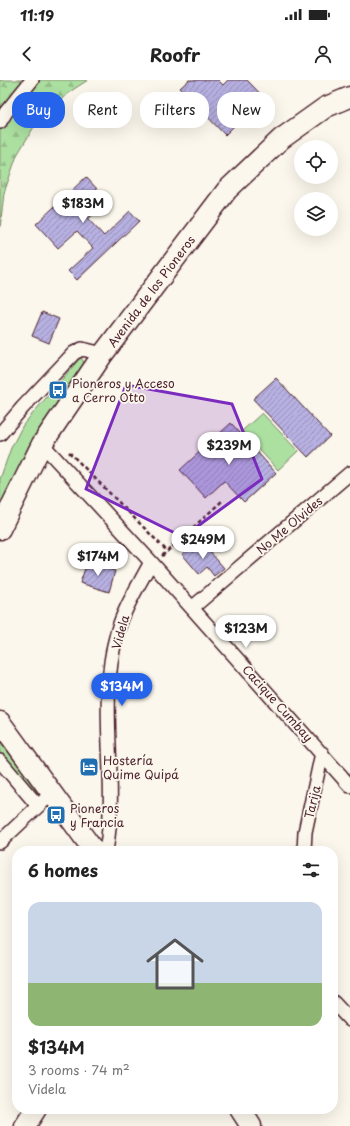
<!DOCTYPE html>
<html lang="en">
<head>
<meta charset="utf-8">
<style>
  :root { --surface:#fff; --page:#f2f2f2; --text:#222; --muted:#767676; --accent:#2563eb }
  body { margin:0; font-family:"Playpen Sans",sans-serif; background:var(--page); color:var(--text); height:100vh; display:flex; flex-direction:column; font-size:15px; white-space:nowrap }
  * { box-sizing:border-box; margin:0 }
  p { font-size:13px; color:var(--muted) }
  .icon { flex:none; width:22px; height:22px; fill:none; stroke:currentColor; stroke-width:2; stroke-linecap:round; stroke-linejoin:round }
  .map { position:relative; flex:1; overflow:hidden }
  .side { position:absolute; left:12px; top:766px; width:326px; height:268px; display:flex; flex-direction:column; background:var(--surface); border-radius:16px; box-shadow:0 4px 16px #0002 }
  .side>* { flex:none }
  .banner { position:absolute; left:12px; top:12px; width:326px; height:36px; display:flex; gap:8px }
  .fabs { position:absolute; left:294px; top:60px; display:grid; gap:8px }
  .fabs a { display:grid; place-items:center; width:44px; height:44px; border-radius:50%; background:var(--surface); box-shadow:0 4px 16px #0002; font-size:20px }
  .price { position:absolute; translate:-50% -34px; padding:0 9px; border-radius:14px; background:#fff; color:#222; font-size:13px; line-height:26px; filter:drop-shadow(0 1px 2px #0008) }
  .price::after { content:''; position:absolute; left:50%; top:24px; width:12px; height:9px; margin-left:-6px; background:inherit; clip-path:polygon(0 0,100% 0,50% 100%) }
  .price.active { background:var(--accent); color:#fff }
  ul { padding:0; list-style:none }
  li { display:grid; align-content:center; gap:8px; height:212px; padding:0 16px }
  li span { display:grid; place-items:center; height:124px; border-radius:12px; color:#555 }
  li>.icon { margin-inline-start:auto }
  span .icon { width:72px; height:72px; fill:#fffc; stroke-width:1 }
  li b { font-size:17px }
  h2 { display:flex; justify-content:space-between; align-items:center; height:48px; padding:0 16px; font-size:17px }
  .tag { padding:0 14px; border-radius:16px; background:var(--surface); box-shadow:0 4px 16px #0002; font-size:14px; line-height:36px }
  .tag.active { background:var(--accent); color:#fff }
  .status { display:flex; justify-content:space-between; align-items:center; height:28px; padding:0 20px; background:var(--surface); direction:ltr }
  .status svg { height:11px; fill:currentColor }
  header { display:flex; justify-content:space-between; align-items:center; height:52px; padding:0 16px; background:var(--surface); font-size:18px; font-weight:700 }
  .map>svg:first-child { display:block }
</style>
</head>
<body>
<div class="status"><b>11:19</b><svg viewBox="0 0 49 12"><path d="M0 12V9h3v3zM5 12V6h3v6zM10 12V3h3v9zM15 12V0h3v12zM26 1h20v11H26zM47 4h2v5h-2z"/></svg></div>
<header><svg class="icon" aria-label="back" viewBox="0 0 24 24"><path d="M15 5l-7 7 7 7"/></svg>Roofr<svg class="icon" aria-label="person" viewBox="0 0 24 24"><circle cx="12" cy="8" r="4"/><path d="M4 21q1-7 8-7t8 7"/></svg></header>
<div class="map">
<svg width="350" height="1046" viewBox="0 0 350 1046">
  <defs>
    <pattern id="forest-firs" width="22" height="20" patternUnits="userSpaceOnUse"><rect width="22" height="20" fill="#ace0a1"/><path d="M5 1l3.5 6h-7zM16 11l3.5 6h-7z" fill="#96c08b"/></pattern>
    <pattern id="building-hatch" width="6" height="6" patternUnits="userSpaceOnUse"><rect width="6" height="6" fill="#b7b1e2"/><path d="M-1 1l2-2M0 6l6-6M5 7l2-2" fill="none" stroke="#978fb7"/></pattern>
  </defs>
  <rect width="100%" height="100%" fill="#fbf7ec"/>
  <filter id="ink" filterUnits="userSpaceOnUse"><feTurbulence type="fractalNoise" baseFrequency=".025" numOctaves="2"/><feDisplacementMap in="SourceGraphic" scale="8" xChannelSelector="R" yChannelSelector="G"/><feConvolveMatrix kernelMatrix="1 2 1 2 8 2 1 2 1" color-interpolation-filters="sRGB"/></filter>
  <g filter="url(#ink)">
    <path fill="#ace0a1" stroke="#7b8066" d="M 81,277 L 84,283 L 29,365 L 0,427 L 0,399 L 11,368 L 23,345 Z
      M 262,333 L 298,371 L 278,390 L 242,351 Z
      M 0,661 L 39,713 L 34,716 L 0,673 Z"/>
    <path fill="url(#forest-firs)" stroke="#7b8066" d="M 0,0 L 88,0 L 74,9 L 40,37 L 17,75 L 4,113 L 0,148 Z"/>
    <path fill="url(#building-hatch)" stroke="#4a1f2b" d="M 189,0 L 218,0 L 223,5 L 228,0 L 247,0 L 270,24 L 255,39 L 248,32 L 225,55 L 180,8 Z
      M 86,97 L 108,121 L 88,139 L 104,156 L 130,131 L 139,141 L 77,200 L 68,191 L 93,168 L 77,151 L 58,168 L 36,144 Z
      M 42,232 L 59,239 L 49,263 L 32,256 Z
      M 276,298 L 330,356 L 308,377 L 253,319 Z
      M 231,343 L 276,393 L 244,422 L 224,401 L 206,418 L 180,390 Z
      M 203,464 L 224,488 L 214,496 L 207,487 L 199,494 L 182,474 L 191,467 L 194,472 Z
      M 87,483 L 115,491 L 109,512 L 80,503 Z"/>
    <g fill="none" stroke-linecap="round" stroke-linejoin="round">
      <defs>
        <path id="street" d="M 0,42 L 6,32 L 32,0
          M 0,354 L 23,327 L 74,273 L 82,269 L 103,274
          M 42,364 L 151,482 L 350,706
          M 192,528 L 350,393
          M 0,681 L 38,726
          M 0,762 L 51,714
          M 106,771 C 119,699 97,624 117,553 C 124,528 139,505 151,482
          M 304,771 L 305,752 L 322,673
          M 333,922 L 350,940"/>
        <path id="primary" d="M 0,449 L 42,364 L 103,274 L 227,110 L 281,59 L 326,27 L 350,17
          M 0,642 L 94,771
          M 240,1029 L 251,1046
          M 25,1046 L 36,1029"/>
      </defs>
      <use href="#street" stroke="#4a1f2b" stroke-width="16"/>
      <use href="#primary" stroke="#4a1f2b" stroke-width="23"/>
      <path stroke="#4a1f2b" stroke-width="2.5" stroke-dasharray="4 3" stroke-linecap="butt" d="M 69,372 L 168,472
        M 162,476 L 222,421"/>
      <use href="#street" stroke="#fbf7ec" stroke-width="13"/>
      <use href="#primary" stroke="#fbf7ec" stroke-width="20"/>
    </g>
  </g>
  <path fill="#7b2cbf" fill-opacity="0.2" stroke="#7b2cbf" stroke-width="3" stroke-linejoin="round" d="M 126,305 L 232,324 L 262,399 L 183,457 L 86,409 Z"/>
  <defs>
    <symbol id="bus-square" viewBox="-11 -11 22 22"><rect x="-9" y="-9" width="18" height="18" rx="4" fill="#1f6fb2" stroke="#fbf7ec"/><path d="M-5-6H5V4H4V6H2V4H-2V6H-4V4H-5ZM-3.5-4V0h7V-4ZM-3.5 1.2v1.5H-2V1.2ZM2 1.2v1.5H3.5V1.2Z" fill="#fff"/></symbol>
    <symbol id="hotel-square" viewBox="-11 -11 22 22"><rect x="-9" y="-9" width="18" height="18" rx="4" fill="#1f6fb2" stroke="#fbf7ec"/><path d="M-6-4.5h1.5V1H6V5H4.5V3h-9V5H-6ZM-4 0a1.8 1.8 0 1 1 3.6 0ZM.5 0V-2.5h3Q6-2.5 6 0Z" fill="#fff"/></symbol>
  </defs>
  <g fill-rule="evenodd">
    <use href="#bus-square" x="47" y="299" width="22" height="22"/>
    <use href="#hotel-square" x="78" y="676" width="22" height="22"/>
    <use href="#bus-square" x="45" y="724" width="22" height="22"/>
  </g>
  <g text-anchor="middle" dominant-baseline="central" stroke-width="3.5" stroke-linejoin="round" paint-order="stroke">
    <g font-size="12" fill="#4a1f2b" stroke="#fbf7ec">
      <text transform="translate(151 211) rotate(-53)">Avenida de los Pioneros</text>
      <text transform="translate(289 445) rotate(-40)">No Me Olvides</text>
      <text transform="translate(120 552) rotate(-74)">Videla</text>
      <text transform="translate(278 623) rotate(48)">Cacique Cumbay</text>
      <text transform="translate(312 722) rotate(-77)">Tarija</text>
    </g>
    <g font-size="12" fill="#4a1f2b" stroke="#fbf7ec" text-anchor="start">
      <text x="72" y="303">Pioneros y Acceso<tspan x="72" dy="14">a Cerro Otto</tspan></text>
      <text x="103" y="680">Hostería<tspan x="103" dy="14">Quime Quipá</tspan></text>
      <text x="70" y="728">Pioneros<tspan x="70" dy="14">y Francia</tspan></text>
    </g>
  </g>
</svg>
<div class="fabs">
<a><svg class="icon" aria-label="locate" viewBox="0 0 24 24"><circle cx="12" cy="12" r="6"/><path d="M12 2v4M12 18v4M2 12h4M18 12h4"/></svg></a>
<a><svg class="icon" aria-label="layers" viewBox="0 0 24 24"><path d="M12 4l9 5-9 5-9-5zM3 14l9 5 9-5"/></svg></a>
</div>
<b class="price" style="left:83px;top:144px">$183M</b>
<b class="price" style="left:229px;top:386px">$239M</b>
<b class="price" style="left:203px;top:480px">$249M</b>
<b class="price" style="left:98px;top:497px">$174M</b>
<b class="price" style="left:246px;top:569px">$123M</b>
<b class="price active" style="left:122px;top:627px">$134M</b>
<div class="banner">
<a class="tag active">Buy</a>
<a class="tag">Rent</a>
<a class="tag">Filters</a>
<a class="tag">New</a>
</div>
<section class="side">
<h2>6 homes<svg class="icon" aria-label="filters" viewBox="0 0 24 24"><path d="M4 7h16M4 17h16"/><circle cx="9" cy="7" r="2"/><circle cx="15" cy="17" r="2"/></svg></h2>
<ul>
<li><span style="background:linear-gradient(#c9d6e8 65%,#8fb573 0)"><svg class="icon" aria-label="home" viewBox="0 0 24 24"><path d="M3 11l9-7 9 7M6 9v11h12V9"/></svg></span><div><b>$134M</b><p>3 rooms · 74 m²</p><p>Videla</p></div></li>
</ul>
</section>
</div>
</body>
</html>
